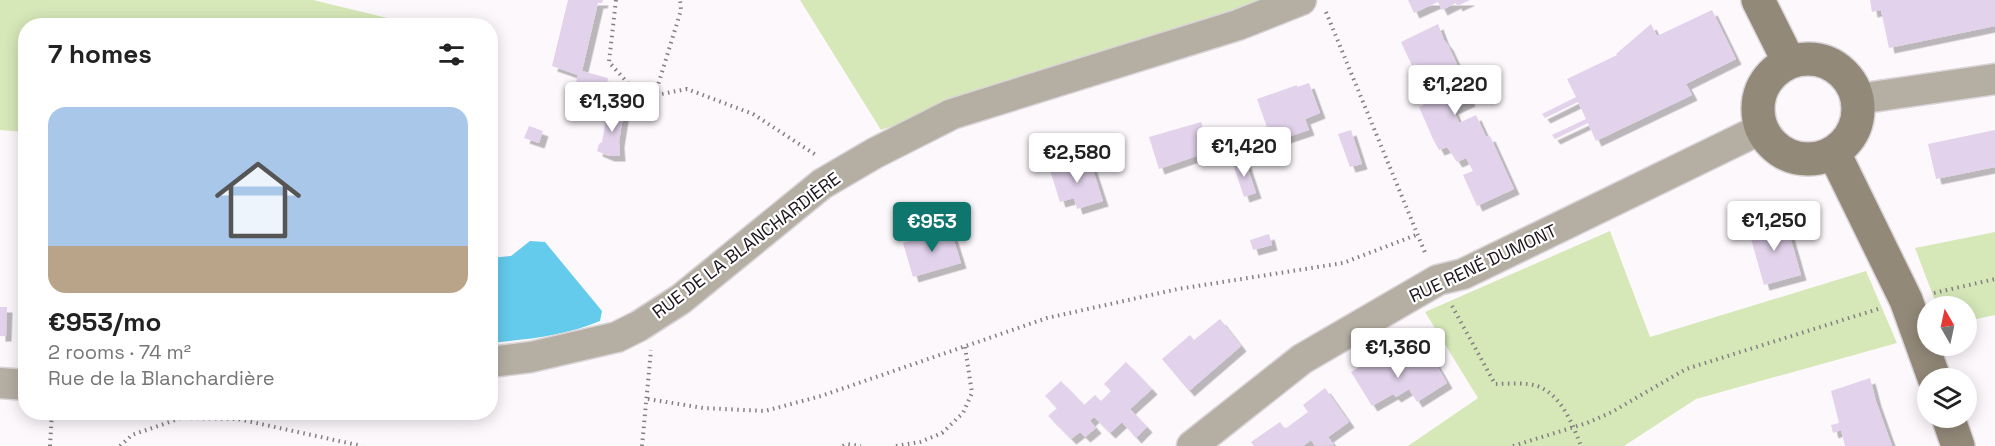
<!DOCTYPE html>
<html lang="en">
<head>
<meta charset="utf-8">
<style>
  :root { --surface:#fff; --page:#f2f2f2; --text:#222; --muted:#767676; --accent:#0f766e }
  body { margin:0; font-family:"Space Grotesk",sans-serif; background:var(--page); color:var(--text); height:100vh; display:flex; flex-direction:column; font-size:22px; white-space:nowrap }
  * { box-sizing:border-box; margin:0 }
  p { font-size:20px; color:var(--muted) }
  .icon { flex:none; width:33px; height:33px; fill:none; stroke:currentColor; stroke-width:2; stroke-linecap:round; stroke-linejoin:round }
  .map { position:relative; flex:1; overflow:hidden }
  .drawer { position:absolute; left:18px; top:18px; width:480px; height:402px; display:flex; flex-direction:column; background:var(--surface); border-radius:24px; box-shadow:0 3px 15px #0003 }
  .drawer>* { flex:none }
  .needle { width:39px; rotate:351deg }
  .tools { position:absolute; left:1917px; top:296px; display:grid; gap:12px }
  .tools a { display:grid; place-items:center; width:60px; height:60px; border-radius:50%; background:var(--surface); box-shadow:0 3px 15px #0003; font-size:30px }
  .price { position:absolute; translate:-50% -51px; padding:0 14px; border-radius:6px; background:#fff; color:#222; font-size:20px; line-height:39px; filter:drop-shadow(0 2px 3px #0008) }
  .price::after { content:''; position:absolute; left:50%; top:36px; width:18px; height:14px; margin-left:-9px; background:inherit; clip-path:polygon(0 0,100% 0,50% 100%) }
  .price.on { background:var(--accent); color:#fff }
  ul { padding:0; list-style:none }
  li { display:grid; align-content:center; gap:12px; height:318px; padding:0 30px }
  li span { display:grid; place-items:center; height:186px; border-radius:18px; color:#555 }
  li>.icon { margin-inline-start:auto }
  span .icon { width:108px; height:108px; fill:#fffc; stroke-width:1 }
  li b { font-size:26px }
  h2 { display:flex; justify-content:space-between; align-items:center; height:72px; padding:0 30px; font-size:26px }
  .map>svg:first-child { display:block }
</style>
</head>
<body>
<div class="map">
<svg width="1995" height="446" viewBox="0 0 1995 446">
  <defs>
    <filter id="shadow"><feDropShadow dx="5.5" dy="5.5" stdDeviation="0" flood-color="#0004"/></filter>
  </defs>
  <rect width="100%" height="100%" fill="#fdf8fc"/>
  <path fill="#d6e8b8" d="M 0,0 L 313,0 L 404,22 L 403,26 L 26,26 L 25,132 L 0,130 Z
    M 800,0 L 1266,0 L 1054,69 L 881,130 Z
    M 1610,231 L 1650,337 L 1866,271 L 1897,343 L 1696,399 L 1624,446 L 1408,446 L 1478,398 L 1425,312 Z
    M 1995,232 L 1995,315 L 1967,321 L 1966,306 L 1937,306 L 1915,248 Z"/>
  <path fill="#64cbec" d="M 530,241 L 545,242 L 602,311 L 600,321 C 565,336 528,339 491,343 L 491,258 L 511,256 Z"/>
  <path fill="#e2d2eb" filter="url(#shadow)" d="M 568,0 L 603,0 L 602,3 L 598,3 L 582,71 L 608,78 L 602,107 L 573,105 L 573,94 L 578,75 L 552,66 Z
    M 1408,0 L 1470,0 L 1457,6 L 1456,3 L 1442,10 L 1438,2 L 1414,13 Z
    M 1870,0 L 1995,0 L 1995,26 L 1889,48 L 1881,10 L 1872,12 Z
    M 1712,10 L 1736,59 L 1686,84 L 1692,95 L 1596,141 L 1588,123 L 1555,139 L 1552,135 L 1586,119 L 1578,102 L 1545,118 L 1542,114 L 1576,97 L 1567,79 L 1617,55 L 1616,54 L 1651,24 L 1657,36 Z
    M 1438,24 L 1444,40 L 1448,45 L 1463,77 L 1460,79 L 1470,101 L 1453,109 L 1459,123 L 1476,115 L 1486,137 L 1490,136 L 1514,189 L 1477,206 L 1463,175 L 1473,171 L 1466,158 L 1457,162 L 1447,147 L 1439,150 L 1433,139 L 1419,107 L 1427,103 L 1422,86 L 1431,81 L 1425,68 L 1415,72 L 1401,42 Z
    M 1309,83 L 1320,113 L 1305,119 L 1309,130 L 1285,138 L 1282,128 L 1269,133 L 1257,99 L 1297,85 L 1297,87 Z
    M 608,108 L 624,110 L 619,142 L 620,156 L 609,156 L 597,151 L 599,144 L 602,142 Z
    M 1201,122 L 1211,151 L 1159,169 L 1149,137 Z
    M 529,126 L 543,131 L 539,143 L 524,138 Z
    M 1351,130 L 1362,164 L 1350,167 L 1338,134 Z
    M 1995,130 L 1995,167 L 1936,179 L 1928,144 Z
    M 1089,158 L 1103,201 L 1077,209 L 1074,198 L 1060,202 L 1050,170 Z
    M 1245,160 L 1256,193 L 1244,197 L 1233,164 Z
    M 1785,219 L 1801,275 L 1764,285 L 1748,228 Z
    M 950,228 L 961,263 L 913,277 L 903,243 Z
    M 1269,234 L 1272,245 L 1253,250 L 1250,240 Z
    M 0,307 L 7,307 L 6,336 L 0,336 Z
    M 1220,319 L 1241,346 L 1189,391 L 1162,359 L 1190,335 L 1194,340 Z
    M 1404,352 L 1414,369 L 1432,357 L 1447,383 L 1417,402 L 1409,389 L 1396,397 L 1393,394 L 1372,406 L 1351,372 L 1374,358 L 1379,367 Z
    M 1126,362 L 1152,389 L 1130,409 L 1147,427 L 1136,438 L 1122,422 L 1110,433 L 1094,417 L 1090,421 L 1096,428 L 1085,437 L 1080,432 L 1071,439 L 1048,416 L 1057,408 L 1045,396 L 1061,381 L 1084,405 L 1095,395 L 1101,401 L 1111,391 L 1104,384 Z
    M 1870,378 L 1876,401 L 1892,446 L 1845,446 L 1841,430 L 1833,433 L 1831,425 L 1839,423 L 1831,391 Z
    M 1325,388 L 1349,422 L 1328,437 L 1334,445 L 1315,446 L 1311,440 L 1303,446 L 1254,446 L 1251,442 L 1280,422 L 1285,429 L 1308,412 L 1303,405 Z"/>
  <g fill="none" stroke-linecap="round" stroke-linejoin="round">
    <defs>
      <path id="minor" d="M 1858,99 L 1995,79
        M 490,362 L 531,357 L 617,337 L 639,326 L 681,299 L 822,184 L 875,153 L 952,114 L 1238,25 L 1301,0
        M 0,383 L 26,385
        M 1192,446 L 1302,359 L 1438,280 L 1463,274 L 1761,129"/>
      <path id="secondary" d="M 1758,0 L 1789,62
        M1758 109a50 50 0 1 1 100 0a50 50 0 1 1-100 0Z
        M 1834,153 L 1906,300 L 1934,378
        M 1948,417 L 1958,446"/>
    </defs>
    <use href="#minor" stroke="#d9d4d8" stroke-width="33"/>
    <use href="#secondary" stroke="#d9d4d8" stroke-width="36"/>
    <path stroke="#857f85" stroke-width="4" stroke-dasharray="1.5 4.5" stroke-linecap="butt" d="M 616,0 L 609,62 L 641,98 L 687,89 L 753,114 L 816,155
      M 1326,12 L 1426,255
      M 655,95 L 681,10 L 680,0
      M 1934,293 L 1995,279
      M 1452,306 L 1495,384 C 1508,384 1525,382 1537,386 C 1561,394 1573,425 1581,446
      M 648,399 L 703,408 L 765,411 L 821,396 L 1047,318 L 1178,289 L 1343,263 L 1416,235
      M 50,446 L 52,412
      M 120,446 L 132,435 L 181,418 L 238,419 L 362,446
      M 642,446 L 651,350
      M 843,446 L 846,444 L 861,446
      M 896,446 L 920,442 L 942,433 L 963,413 L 972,393 L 965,347
      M 1513,446 L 1587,423 L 1612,412 L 1686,369 L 1878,309"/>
    <use href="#minor" stroke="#b5aea3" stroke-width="30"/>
    <use href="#secondary" stroke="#938979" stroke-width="33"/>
  </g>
  <g text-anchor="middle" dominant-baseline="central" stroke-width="4.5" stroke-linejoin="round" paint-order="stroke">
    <g font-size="18" fill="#1c141c" stroke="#fff">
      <text transform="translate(746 245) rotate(-37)">RUE DE LA BLANCHARDIÈRE</text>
      <text transform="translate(1483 263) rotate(-25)">RUE RENÉ DUMONT</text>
    </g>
  </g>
</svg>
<div class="tools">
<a><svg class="needle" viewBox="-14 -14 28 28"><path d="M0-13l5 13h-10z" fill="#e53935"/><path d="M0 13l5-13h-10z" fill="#767676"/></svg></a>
<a><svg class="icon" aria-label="layers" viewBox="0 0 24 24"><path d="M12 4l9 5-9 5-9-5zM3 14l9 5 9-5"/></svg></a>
</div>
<b class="price" style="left:1455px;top:116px">€1,220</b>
<b class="price" style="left:612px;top:133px">€1,390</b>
<b class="price" style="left:1244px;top:178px">€1,420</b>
<b class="price" style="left:1077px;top:184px">€2,580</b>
<b class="price" style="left:1774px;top:252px">€1,250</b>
<b class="price on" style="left:932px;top:253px">€953</b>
<b class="price" style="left:1398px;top:379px">€1,360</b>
<section class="drawer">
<h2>7 homes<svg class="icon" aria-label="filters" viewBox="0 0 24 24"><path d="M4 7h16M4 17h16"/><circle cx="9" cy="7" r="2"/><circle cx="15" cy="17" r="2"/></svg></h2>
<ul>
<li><span style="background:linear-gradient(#a9c7e8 75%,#b9a48a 0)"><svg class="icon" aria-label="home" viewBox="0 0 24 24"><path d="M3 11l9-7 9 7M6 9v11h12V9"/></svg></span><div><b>€953/mo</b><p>2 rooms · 74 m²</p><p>Rue de la Blanchardière</p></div></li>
</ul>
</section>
</div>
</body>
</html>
